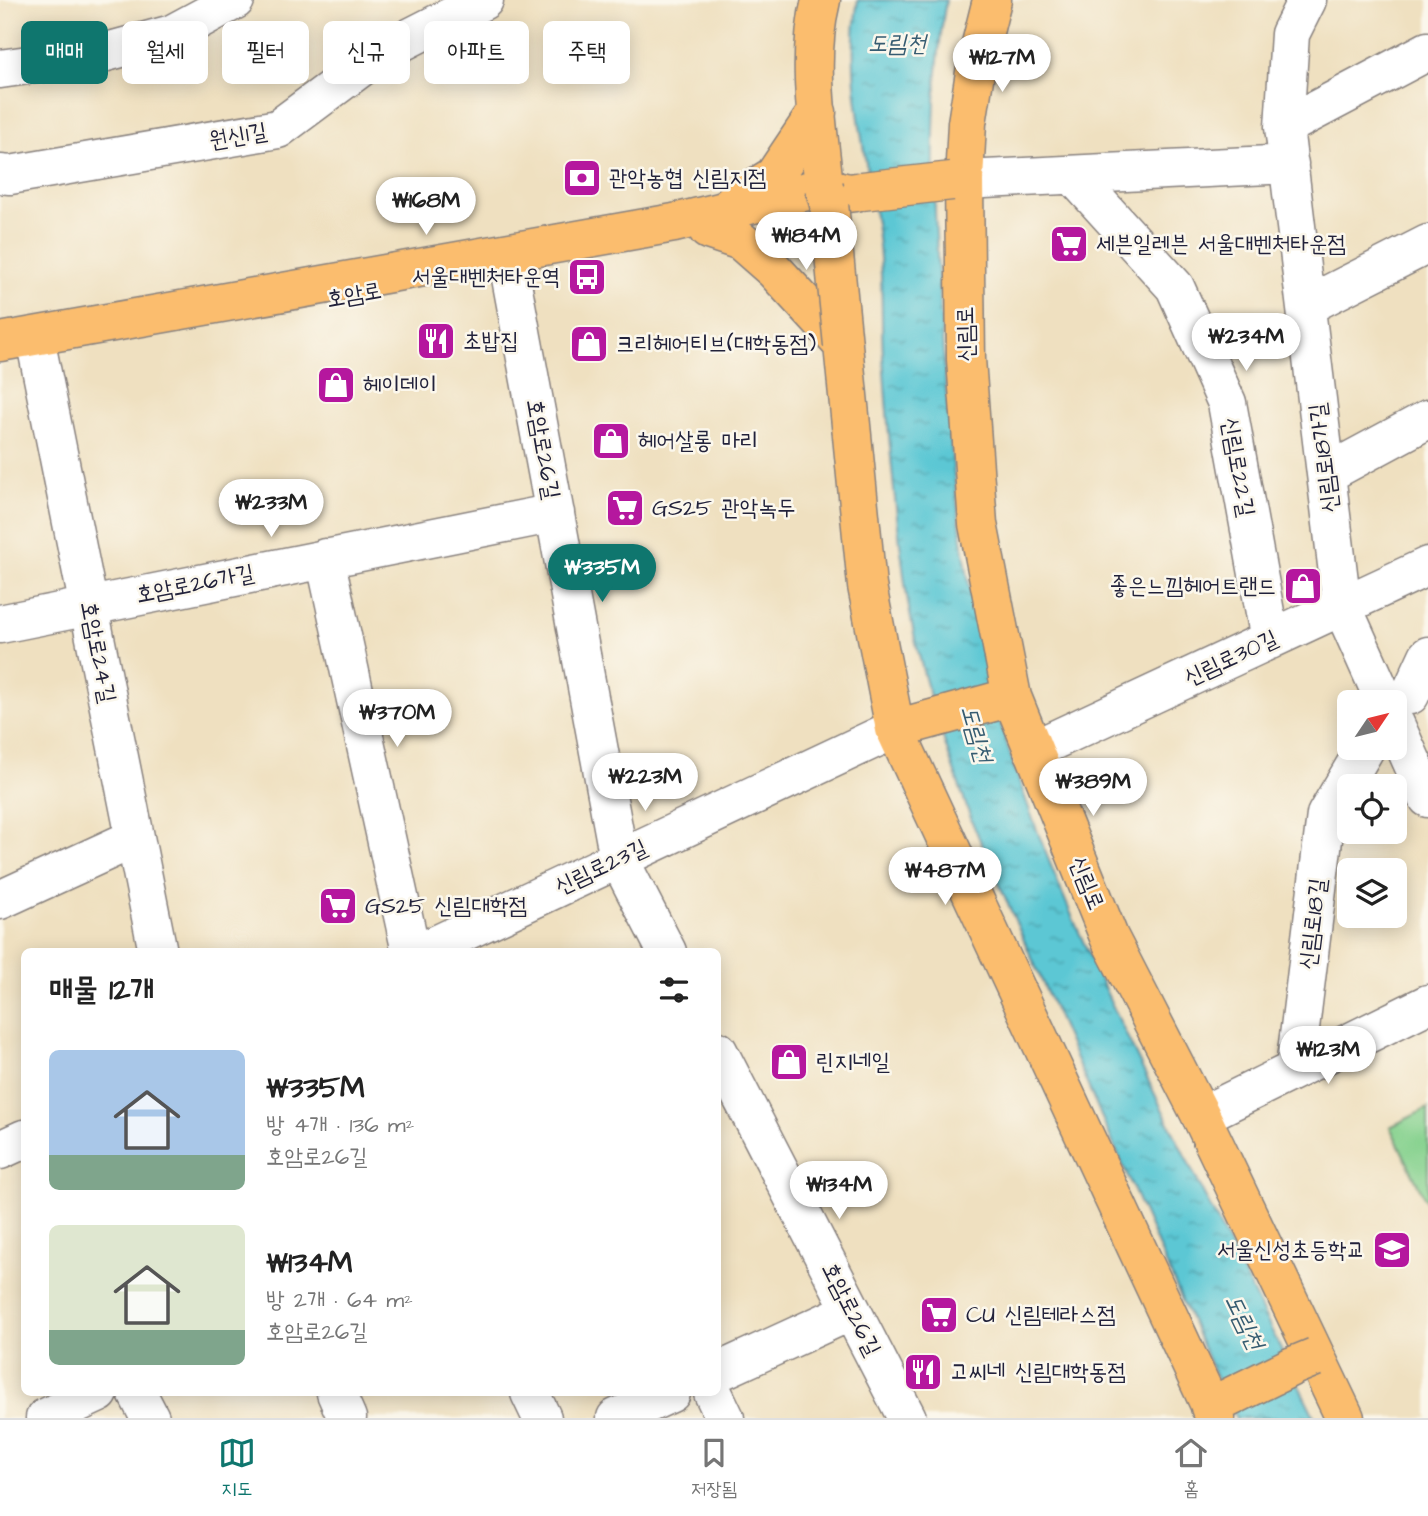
<!DOCTYPE html>
<html lang="ko">
<head>
<meta charset="utf-8">
<style>
  :root { --surface:#fff; --page:#f2f2f2; --text:#222; --muted:#767676; --line:#e0e0e0; --accent:#0f766e }
  body { margin:0; font-family:"Architects Daughter","Poor Story",sans-serif; background:var(--page); color:var(--text); height:100vh; display:flex; flex-direction:column; font-size:26px; white-space:nowrap }
  * { box-sizing:border-box; margin:0 }
  p { font-size:23px; color:var(--muted) }
  .icon { flex:none; width:38px; height:38px; fill:none; stroke:currentColor; stroke-width:2; stroke-linecap:round; stroke-linejoin:round }
  .map { position:relative; flex:1; overflow:hidden }
  .details { position:absolute; left:21px; top:948px; width:700px; height:448px; display:flex; flex-direction:column; background:var(--surface); border-radius:10px; box-shadow:0 4px 18px #0003 }
  .details>* { flex:none }
  .guide { position:absolute; left:21px; top:21px; width:700px; height:63px; display:flex; gap:14px }
  .needle { width:46px; rotate:55deg }
  .buttons { position:absolute; left:1337px; top:690px; display:grid; gap:14px }
  .buttons a { display:grid; place-items:center; width:70px; height:70px; border-radius:10px; background:var(--surface); box-shadow:0 4px 18px #0003; font-size:35px }
  .price { position:absolute; translate:-50% -60px; padding:0 16px; border-radius:24px; background:#fff; color:#222; font-size:23px; line-height:46px; filter:drop-shadow(0 2px 4px #0008) }
  .price::after { content:''; position:absolute; left:50%; top:42px; width:21px; height:16px; margin-left:-10px; background:inherit; clip-path:polygon(0 0,100% 0,50% 100%) }
  .price.current { background:var(--accent); color:#fff }
  ul { padding:0; list-style:none }
  li { display:flex; align-items:center; gap:21px; height:175px; padding:0 28px }
  li span { display:grid; place-items:center; flex:none; width:196px; height:140px; border-radius:10px; color:#555 }
  li>.icon { margin-inline-start:auto }
  span .icon { width:84px; height:84px; fill:#fffc; stroke-width:1 }
  li b { font-size:30px }
  h2 { display:flex; justify-content:space-between; align-items:center; height:84px; padding:0 28px; font-size:30px }
  .pill { padding:0 24px; border-radius:10px; background:var(--surface); box-shadow:0 4px 18px #0003; font-size:24px; line-height:63px }
  .pill.current { background:var(--accent); color:#fff }
  .menu { display:flex; justify-content:space-around; align-items:center; height:98px; border-top:2px solid var(--line); background:var(--surface); font-size:19px; color:var(--muted) }
  .menu a { display:grid; justify-items:center; gap:4px }
  .menu .current { color:var(--accent) }
  .map>svg:first-child { display:block }
</style>
</head>
<body>
<div class="map">
<svg width="1428" height="1418" viewBox="0 0 1428 1418">
  <defs>
    <pattern id="water-ripples" width="26" height="14" patternUnits="userSpaceOnUse" patternTransform="scale(1.75)"><rect width="26" height="14" fill="#5bc7d4"/><path d="M2 4q2-2 4 0t4 0M15 11q2-2 4 0t4 0" fill="none" stroke="#4ba1ad"/></pattern>
  </defs>
  <rect width="100%" height="100%" fill="#fbf7ec"/>
  <filter id="ink" filterUnits="userSpaceOnUse"><feTurbulence type="fractalNoise" baseFrequency=".0143" numOctaves="2"/><feDisplacementMap in="SourceGraphic" scale="14" xChannelSelector="R" yChannelSelector="G"/><feConvolveMatrix kernelMatrix="1 2 1 2 8 2 1 2 1" color-interpolation-filters="sRGB"/></filter>
  <filter id="wash" filterUnits="userSpaceOnUse"><feTurbulence type="fractalNoise" baseFrequency=".00686" numOctaves="4" result="noise"/><feDisplacementMap in="SourceGraphic" scale="28" xChannelSelector="R" yChannelSelector="G"/><feGaussianBlur stdDeviation="1.57" result="paint"/><feColorMatrix in="noise" values="0 0 0 0 0 0 0 0 0 0 0 0 0 0 0 0 0 1.4 0 .05"/><feComposite in="paint" operator="in"/></filter>
  <g filter="url(#wash)">
    <rect width="100%" height="100%" fill="#efe0c0"/>
    <path fill="#87d28f" stroke="#547a65" stroke-width="2" d="M 1428,1108 L 1428,1205 L 1390,1127 Z"/>
    <path fill="url(#water-ripples)" stroke="#3e7488" stroke-width="2" d="M 858,0 L 946,0 C 927,109 934,212 941,322 C 951,473 966,628 1016,772 C 1052,878 1100,981 1149,1082 C 1203,1194 1260,1306 1315,1418 L 1236,1418 L 1222,1391 L 972,822 C 945,745 916,665 905,583 C 895,508 888,433 883,357 C 881,320 883,283 879,246 C 870,165 843,82 858,0 Z"/>
  </g>
  <g filter="url(#ink)">
    <g fill="none" stroke-linecap="round" stroke-linejoin="round">
      <defs>
        <path id="minor" d="M 1307,0 L 1290,34 L 1284,127 L 1342,606 L 1385,702
          M 0,69 L 92,56 L 172,34 L 235,0
          M 1284,127 L 1428,51
          M 0,174 L 10,175 L 278,129 L 380,53 L 484,0
          M 1073,175 L 1175,287 L 1227,403 L 1270,640
          M 964,180 L 1289,164
          M 509,267 L 619,859 L 667,952
          M 1306,306 L 1428,244
          M 38,353 L 158,952
          M 1326,474 L 1428,419
          M 325,558 L 411,952
          M 0,624 L 555,513
          M 1410,695 L 1428,656
          M 1395,724 L 1428,798
          M 1033,750 L 1428,566
          M 0,900 L 135,838
          M 421,952 L 895,729
          M 718,1051 L 907,1418
          M 1295,1069 L 1326,815 L 1366,747
          M 1201,1116 L 1428,1004
          M 0,1150 L 24,1139
          M 718,1372 L 851,1311
          M 137,1393 L 150,1418
          M 336,1393 L 347,1418
          M 530,1393 L 542,1418
          M 713,1393 L 725,1418
          M 45,1418 L 99,1393
          M 616,1418 L 671,1393"/>
        <path id="major" d="M 821,0 C 806,61 818,125 824,187
          M 992,0 L 977,60 L 967,123 L 964,180 L 966,359 L 978,524 L 1012,697 L 1109,937 L 1201,1116 L 1345,1418
          M 734,201 L 774,176 L 817,112
          M 708,230 L 741,241 L 774,270 L 843,345 L 867,586 L 895,729 L 1216,1418
          M 0,342 L 674,223 L 824,187 L 848,193 L 856,192
          M 895,729 L 1012,697
          M 1210,1407 L 1293,1366"/>
      </defs>
      <use href="#minor" stroke="#88817e" stroke-width="41"/>
      <use href="#major" stroke="#88817e" stroke-width="41"/>
      <use href="#minor" stroke="#fff" stroke-width="38"/>
      <use href="#major" stroke="#fbbd6e" stroke-width="38"/>
      <defs>
        <path id="major-bridge" d="M 824,187 L 829,204 L 843,345
          M 862,191 L 952,181
          M 1293,1366 L 1315,1357"/>
      </defs>
      <use href="#major-bridge" stroke="#88817e" stroke-width="41" stroke-linecap="butt"/>
      <use href="#major-bridge" stroke="#fbbd6e" stroke-width="38"/>
    </g>
  </g>
  <defs>
    <symbol id="bank-square" viewBox="-11 -11 22 22"><rect x="-9" y="-9" width="18" height="18" rx="4" fill="#b5179e" stroke="#fbf7ec"/><path d="M-6-4H6V4H-6ZM0-2.3a2.3 2.3 0 1 0 0 4.6a2.3 2.3 0 1 0 0-4.6Z" fill="#fff"/></symbol>
    <symbol id="supermarket-square" viewBox="-11 -11 22 22"><rect x="-9" y="-9" width="18" height="18" rx="4" fill="#b5179e" stroke="#fbf7ec"/><path d="M-6-5.5h2.5l.6 2H6L4.5 2H-2.5L-4.4-4H-6ZM-1.5 3.2a1.3 1.3 0 1 0 .1 0ZM3 3.2a1.3 1.3 0 1 0 .1 0Z" fill="#fff"/></symbol>
    <symbol id="bus-square" viewBox="-11 -11 22 22"><rect x="-9" y="-9" width="18" height="18" rx="4" fill="#b5179e" stroke="#fbf7ec"/><path d="M-5-6H5V4H4V6H2V4H-2V6H-4V4H-5ZM-3.5-4V0h7V-4ZM-3.5 1.2v1.5H-2V1.2ZM2 1.2v1.5H3.5V1.2Z" fill="#fff"/></symbol>
    <symbol id="restaurant-square" viewBox="-11 -11 22 22"><rect x="-9" y="-9" width="18" height="18" rx="4" fill="#b5179e" stroke="#fbf7ec"/><path d="M-5-6h1v4h1v-4h1v4h1v-4h1v5L-1.5 .5V6h-2V.5L-5-1ZM5-6V6H3V1.5H1.5Q1.5-4 5-6Z" fill="#fff"/></symbol>
    <symbol id="shop-square" viewBox="-11 -11 22 22"><rect x="-9" y="-9" width="18" height="18" rx="4" fill="#b5179e" stroke="#fbf7ec"/><path d="M-5-2.5h2.3a2.7 3.5 0 0 1 5.4 0H5L5.5 6h-11ZM-1.5-2.5h3a1.5 2.3 0 0 0-3 0Z" fill="#fff"/></symbol>
    <symbol id="school-square" viewBox="-11 -11 22 22"><rect x="-9" y="-9" width="18" height="18" rx="4" fill="#b5179e" stroke="#fbf7ec"/><path d="M0-5L7-2L0 1L-7-2ZM-4 1L0 2.5L4 1V4Q0 6-4 4Z" fill="#fff"/></symbol>
  </defs>
  <g fill-rule="evenodd">
    <use href="#bank-square" x="560" y="156" width="44" height="44"/>
    <use href="#supermarket-square" x="1047" y="222" width="44" height="44"/>
    <use href="#bus-square" x="565" y="255" width="44" height="44"/>
    <use href="#restaurant-square" x="414" y="319" width="44" height="44"/>
    <use href="#shop-square" x="567" y="322" width="44" height="44"/>
    <use href="#shop-square" x="314" y="363" width="44" height="44"/>
    <use href="#shop-square" x="589" y="419" width="44" height="44"/>
    <use href="#supermarket-square" x="603" y="486" width="44" height="44"/>
    <use href="#shop-square" x="1281" y="564" width="44" height="44"/>
    <use href="#supermarket-square" x="316" y="884" width="44" height="44"/>
    <use href="#shop-square" x="767" y="1040" width="44" height="44"/>
    <use href="#school-square" x="1370" y="1228" width="44" height="44"/>
    <use href="#supermarket-square" x="917" y="1293" width="44" height="44"/>
    <use href="#restaurant-square" x="901" y="1350" width="44" height="44"/>
  </g>
  <g text-anchor="middle" dominant-baseline="central" stroke-width="5" stroke-linejoin="round" paint-order="stroke">
    <g font-size="23" fill="#22223b" stroke="#fbf7ec">
      <text transform="translate(238 136) rotate(-10)">원신1길</text>
      <text transform="translate(354 295) rotate(-10)">호암로</text>
      <text transform="translate(966 334) rotate(-91)">신림로</text>
      <text transform="translate(543 449) rotate(80)">호암로26길</text>
      <text transform="translate(1324 458) rotate(-97)">신림로18가길</text>
      <text transform="translate(1238 467) rotate(80)">신림로22길</text>
      <text transform="translate(195 584) rotate(-11)">호암로26가길</text>
      <text transform="translate(98 652) rotate(79)">호암로24길</text>
      <text transform="translate(1231 658) rotate(-25)">신림로30길</text>
      <text transform="translate(601 867) rotate(-25)">신림로23길</text>
      <text transform="translate(1087 883) rotate(68)">신림로</text>
      <text transform="translate(1313 924) rotate(-83)">신림로18길</text>
      <text transform="translate(851 1309) rotate(63)">호암로26길</text>
    </g>
    <g font-size="23" fill="#22223b" stroke="#fbf7ec" text-anchor="start">
      <text x="609" y="178">관악농협 신림지점</text>
      <text x="1096" y="244">세븐일레븐 서울대벤처타운점</text>
      <text x="560" y="277" text-anchor="end">서울대벤처타운역</text>
      <text x="463" y="341">초밥집</text>
      <text x="616" y="344">크리헤어티브(대학동점)</text>
      <text x="363" y="385">헤이데이</text>
      <text x="638" y="441">헤어살롱 마리</text>
      <text x="652" y="508">GS25 관악녹두</text>
      <text x="1276" y="586" text-anchor="end">좋은느낌헤어트랜드</text>
      <text x="365" y="906">GS25 신림대학점</text>
      <text x="816" y="1062">린지네일</text>
      <text x="1365" y="1250" text-anchor="end">서울신성초등학교</text>
      <text x="966" y="1315">CU 신림테라스점</text>
      <text x="950" y="1372">고씨네 신림대학동점</text>
    </g>
    <g font-size="24" font-style="italic" fill="#365c71" stroke="#fbf7ec">
      <text x="897" y="44">도림천</text>
      <text transform="translate(976 734) rotate(74)">도림천</text>
      <text transform="translate(1244 1322) rotate(64)">도림천</text>
    </g>
  </g>
</svg>
<div class="buttons">
<a><svg class="needle" viewBox="-14 -14 28 28"><path d="M0-13l5 13h-10z" fill="#e53935"/><path d="M0 13l5-13h-10z" fill="#767676"/></svg></a>
<a><svg class="icon" aria-label="locate" viewBox="0 0 24 24"><circle cx="12" cy="12" r="6"/><path d="M12 2v4M12 18v4M2 12h4M18 12h4"/></svg></a>
<a><svg class="icon" aria-label="layers" viewBox="0 0 24 24"><path d="M12 4l9 5-9 5-9-5zM3 14l9 5 9-5"/></svg></a>
</div>
<b class="price" style="left:1002px;top:94px">₩127M</b>
<b class="price" style="left:426px;top:237px">₩168M</b>
<b class="price" style="left:806px;top:272px">₩184M</b>
<b class="price" style="left:1246px;top:373px">₩234M</b>
<b class="price" style="left:271px;top:539px">₩233M</b>
<b class="price current" style="left:602px;top:604px">₩335M</b>
<b class="price" style="left:397px;top:749px">₩370M</b>
<b class="price" style="left:645px;top:813px">₩223M</b>
<b class="price" style="left:1093px;top:818px">₩389M</b>
<b class="price" style="left:945px;top:907px">₩487M</b>
<b class="price" style="left:1328px;top:1086px">₩123M</b>
<b class="price" style="left:839px;top:1221px">₩134M</b>
<div class="guide">
<a class="pill current">매매</a>
<a class="pill">월세</a>
<a class="pill">필터</a>
<a class="pill">신규</a>
<a class="pill">아파트</a>
<a class="pill">주택</a>
</div>
<section class="details">
<h2>매물 12개<svg class="icon" aria-label="filters" viewBox="0 0 24 24"><path d="M4 7h16M4 17h16"/><circle cx="9" cy="7" r="2"/><circle cx="15" cy="17" r="2"/></svg></h2>
<ul>
<li><span style="background:linear-gradient(#a9c7e8 75%,#7fa58c 0)"><svg class="icon" aria-label="home" viewBox="0 0 24 24"><path d="M3 11l9-7 9 7M6 9v11h12V9"/></svg></span><div><b>₩335M</b><p>방 4개 · 136 m²</p><p>호암로26길</p></div></li>
<li><span style="background:linear-gradient(#dfe7d0 75%,#7fa58c 0)"><svg class="icon" aria-label="home" viewBox="0 0 24 24"><path d="M3 11l9-7 9 7M6 9v11h12V9"/></svg></span><div><b>₩134M</b><p>방 2개 · 64 m²</p><p>호암로26길</p></div></li>
</ul>
</section>
</div>
<nav class="menu">
<a class="current"><svg class="icon" aria-label="map" viewBox="0 0 24 24"><path d="M3 6l6-2 6 2 6-2v14l-6 2-6-2-6 2zM9 4v14M15 6v14"/></svg>지도</a>
<a><svg class="icon" aria-label="saved" viewBox="0 0 24 24"><path d="M7 4h10v16l-5-4-5 4z"/></svg>저장됨</a>
<a><svg class="icon" aria-label="home" viewBox="0 0 24 24"><path d="M3 11l9-7 9 7M6 9v11h12V9"/></svg>홈</a>
</nav>
</body>
</html>
